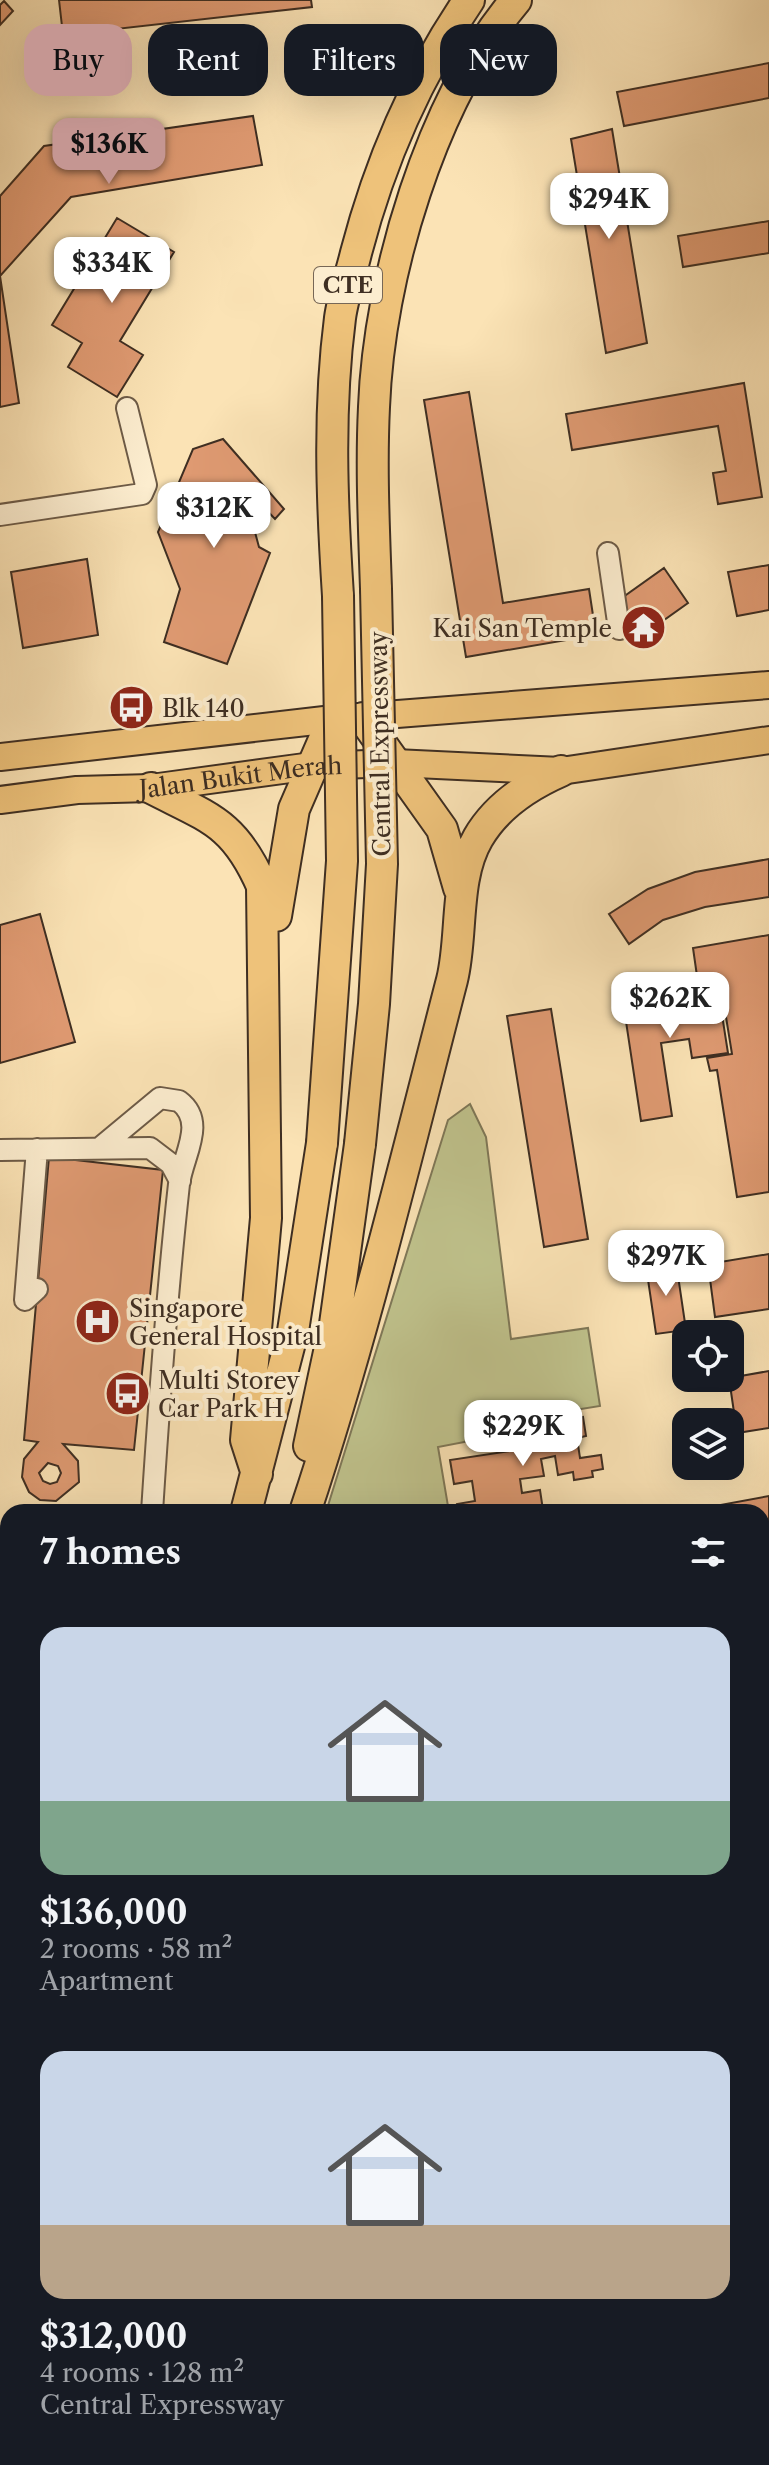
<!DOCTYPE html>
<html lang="en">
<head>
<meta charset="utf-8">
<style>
  :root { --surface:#171b24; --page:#20242c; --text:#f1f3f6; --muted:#9ea1a6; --accent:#c59692 }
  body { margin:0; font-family:"Libre Caslon Text",serif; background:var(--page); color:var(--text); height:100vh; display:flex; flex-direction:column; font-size:30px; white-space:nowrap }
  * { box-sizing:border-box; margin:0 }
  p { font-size:26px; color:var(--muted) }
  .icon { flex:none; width:44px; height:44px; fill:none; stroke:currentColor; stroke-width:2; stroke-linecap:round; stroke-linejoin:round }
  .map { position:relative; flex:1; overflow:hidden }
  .panel { position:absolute; left:0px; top:1504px; width:770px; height:962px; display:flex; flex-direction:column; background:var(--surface); border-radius:24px 24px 0 0; box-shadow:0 8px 32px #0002 }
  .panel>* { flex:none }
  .guide { position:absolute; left:24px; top:24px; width:722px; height:72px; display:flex; gap:16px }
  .fabs { position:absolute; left:672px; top:1320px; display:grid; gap:16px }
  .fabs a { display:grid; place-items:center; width:72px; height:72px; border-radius:16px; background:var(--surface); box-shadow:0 8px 32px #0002; font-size:40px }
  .price { position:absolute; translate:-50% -68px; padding:0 18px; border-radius:16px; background:#fff; color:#222; font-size:26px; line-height:52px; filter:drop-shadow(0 2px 4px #0008) }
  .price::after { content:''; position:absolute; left:50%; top:48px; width:24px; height:18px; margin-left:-12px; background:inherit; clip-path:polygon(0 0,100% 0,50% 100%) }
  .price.selected { background:var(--accent); color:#111 }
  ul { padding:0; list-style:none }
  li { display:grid; align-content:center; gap:16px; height:424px; padding:0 40px }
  li span { display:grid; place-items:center; height:248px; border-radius:24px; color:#555 }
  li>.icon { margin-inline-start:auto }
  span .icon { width:144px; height:144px; fill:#fffc; stroke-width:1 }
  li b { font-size:34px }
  h2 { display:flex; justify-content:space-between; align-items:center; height:96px; padding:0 40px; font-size:34px }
  .tag { padding:0 28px; border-radius:24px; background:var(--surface); box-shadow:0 8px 32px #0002; font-size:28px; line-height:72px }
  .tag.selected { background:var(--accent); color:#111 }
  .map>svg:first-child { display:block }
</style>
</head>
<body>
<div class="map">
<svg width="769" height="2465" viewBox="0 0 769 2465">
  <rect width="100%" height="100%" fill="#fbe3b5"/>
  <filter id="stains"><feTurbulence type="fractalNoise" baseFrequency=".0025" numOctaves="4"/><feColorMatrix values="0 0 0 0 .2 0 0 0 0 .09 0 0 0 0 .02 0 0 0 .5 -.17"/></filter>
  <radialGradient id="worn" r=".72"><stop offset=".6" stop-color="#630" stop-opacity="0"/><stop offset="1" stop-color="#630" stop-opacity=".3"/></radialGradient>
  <path fill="#c0c38d" stroke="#7f7858" stroke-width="2" d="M 470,1104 L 486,1137 L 511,1339 L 588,1328 L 600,1406 L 500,1422 L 501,1435 L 438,1447 L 449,1512 L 326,1512 L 448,1120 Z
    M 8,2289 L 8,2414 L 0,2443 L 0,2303 Z
    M 658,2458 L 748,2458 L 739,2465 L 656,2465 Z"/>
  <path fill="#df9a72" stroke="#3e2e22" stroke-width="2" fill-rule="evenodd" d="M 59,0 L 311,0 L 312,7 L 63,35 Z
    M 4,1 L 13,11 L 0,25 L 0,5 Z
    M 769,63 L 769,98 L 624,126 L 617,92 Z
    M 253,116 L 262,165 L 71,197 L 0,276 L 19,403 L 0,407 L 0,196 L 44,146 Z
    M 612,129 L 647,343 L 606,353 L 571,139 Z
    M 117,218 L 174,252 L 120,341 L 143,355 L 117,397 L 68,367 L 82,343 L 52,325 Z
    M 769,221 L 769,253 L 683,267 L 678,236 Z
    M 744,383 L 762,497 L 718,504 L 713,473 L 726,471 L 718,426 L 572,450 L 566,414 Z
    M 469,392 L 503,603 L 589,589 L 596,635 L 466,657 L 424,400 Z
    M 223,439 L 284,509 L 275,519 L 258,501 L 249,510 L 259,547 L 270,553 L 227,664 L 164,642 L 180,589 L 158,532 L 193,449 Z
    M 87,559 L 98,635 L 23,648 L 11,572 Z
    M 769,565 L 769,610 L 737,616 L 728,572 Z
    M 664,568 L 688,603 L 643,635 L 619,600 Z
    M 769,859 L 769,897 L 705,907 L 663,920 L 629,944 L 609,914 L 648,889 L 695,872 Z
    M 40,914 L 75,1042 L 0,1063 L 0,925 Z
    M 769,935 L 769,1192 L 737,1197 L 717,1070 L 710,1071 L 707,1058 L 732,1054 L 720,980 L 698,983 L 693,948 Z
    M 717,983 L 728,1053 L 692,1058 L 689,1039 L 661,1043 L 672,1116 L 641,1121 L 622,995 L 655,990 L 659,1015 L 685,1011 L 682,988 Z
    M 551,1009 L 588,1239 L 544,1247 L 507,1016 Z
    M 49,1157 L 163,1170 L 134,1450 L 63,1444 L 78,1461 L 79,1482 L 56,1501 L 40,1500 L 29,1492 L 22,1477 L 24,1459 L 38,1442 L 24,1440 ZM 48,1463 L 58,1466 L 61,1473 L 57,1482 L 50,1484 L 43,1481 L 39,1473 Z
    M 769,1254 L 769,1309 L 715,1317 L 708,1264 Z
    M 676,1262 L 686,1330 L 656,1334 L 646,1266 Z
    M 769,1371 L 769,1428 L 737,1433 L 729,1378 Z
    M 583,1417 L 586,1436 L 577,1438 L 580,1458 L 601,1455 L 603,1469 L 592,1471 L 593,1477 L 574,1480 L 573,1472 L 558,1475 L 555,1456 L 541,1459 L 544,1476 L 520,1479 L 522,1493 L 540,1490 L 543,1510 L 458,1512 L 457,1504 L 475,1501 L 472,1481 L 454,1484 L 450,1460 L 517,1450 L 513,1428 L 536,1424 L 537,1433 L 565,1429 L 564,1420 Z
    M 769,1496 L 769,1598 L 762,1600 L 762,1512 L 688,1511 Z
    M 769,1612 L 769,1690 L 762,1691 L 762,1613 Z
    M 762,1880 L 769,1881 L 769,1956 L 762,1954 Z
    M 762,2000 L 769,2002 L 769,2082 L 765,2082 L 762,2081 Z
    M 762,2255 L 769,2257 L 769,2343 L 765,2344 Z
    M 11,2458 L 87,2458 L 85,2465 L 9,2465 Z
    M 127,2458 L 203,2458 L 201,2465 L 125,2465 Z
    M 276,2458 L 391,2458 L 389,2465 L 274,2465 Z
    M 419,2458 L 458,2458 L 461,2459 L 459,2465 L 447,2465 Z
    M 507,2458 L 505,2465 L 459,2465 L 461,2458 Z
    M 524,2458 L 607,2458 L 605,2465 L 523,2465 Z"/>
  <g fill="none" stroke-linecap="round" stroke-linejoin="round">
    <defs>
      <path id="minor" d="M 0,515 L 142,494 L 146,485 L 127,408
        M 608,553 L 619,629
        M 101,1147 L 160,1098 L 179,1101 C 207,1122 183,1155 179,1184 C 167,1293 159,1403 152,1512
        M 0,1150 L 150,1148 L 171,1164 L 180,1181
        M 37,1289 L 25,1300 L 37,1149
        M 0,1823 L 8,1821
        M 762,1967 L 769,1969
        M 762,2360 L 769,2362
        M 762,2423 L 769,2417
        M 1,2465 L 8,2440
        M 98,2465 L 100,2458
        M 212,2465 L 214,2458
        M 616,2465 L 618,2458
        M 640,2465 L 642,2458
        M 709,2465 L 718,2458"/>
      <g id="major">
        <path d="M 0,757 L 333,719 L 769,685"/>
        <path id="s1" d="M 0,800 L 77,790 L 151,788 L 312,766 L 395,763 L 561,771 L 769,740"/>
      </g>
      <path id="highway" d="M 376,589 C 374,529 371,468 374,407 C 379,276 431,101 516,0
        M 338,596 C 332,503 328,411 340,318 C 343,296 351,274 356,253 C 380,161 415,79 469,0
        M 363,718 L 442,829 L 459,888
        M 151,788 C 209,818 234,822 262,886 L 266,1218 L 246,1440 L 257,1474
        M 276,916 L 294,809 L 333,719
        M 309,1446 L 335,1324 L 360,1144
        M 246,1512 L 293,1331 L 322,1143
        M 305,1512 C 363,1338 406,1158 452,980 C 463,936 454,879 478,838 C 496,807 529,785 561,771
        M 0,2165 L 8,2149
        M 0,2269 L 8,2257"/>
    </defs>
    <use href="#minor" stroke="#6d5b47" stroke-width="24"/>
    <use href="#major" stroke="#3e2e22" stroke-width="30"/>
    <use href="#highway" stroke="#3e2e22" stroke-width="34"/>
    <use href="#minor" stroke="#fcedcf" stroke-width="20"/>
    <use href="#major" stroke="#eec27a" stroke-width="26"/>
    <use href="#highway" stroke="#eec27a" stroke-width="30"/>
    <defs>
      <path id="highway-bridge" d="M 322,1143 L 342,861 L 338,596
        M 360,1144 L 374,1004 L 382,864 L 376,589"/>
    </defs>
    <use href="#highway-bridge" stroke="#3e2e22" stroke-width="34" stroke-linecap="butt"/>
    <use href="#highway-bridge" stroke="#eec27a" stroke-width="30"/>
  </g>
  <defs>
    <symbol id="temple-disc" viewBox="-11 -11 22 22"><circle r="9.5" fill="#8f2418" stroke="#fcedcf"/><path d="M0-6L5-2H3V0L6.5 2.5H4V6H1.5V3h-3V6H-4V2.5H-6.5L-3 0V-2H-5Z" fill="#fff"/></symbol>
    <symbol id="bus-disc" viewBox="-11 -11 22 22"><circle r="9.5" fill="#8f2418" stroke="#fcedcf"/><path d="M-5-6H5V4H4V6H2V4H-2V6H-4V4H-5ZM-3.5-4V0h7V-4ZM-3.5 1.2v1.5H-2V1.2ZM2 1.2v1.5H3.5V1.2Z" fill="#fff"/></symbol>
    <symbol id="hospital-disc" viewBox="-11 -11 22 22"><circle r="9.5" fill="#8f2418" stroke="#fcedcf"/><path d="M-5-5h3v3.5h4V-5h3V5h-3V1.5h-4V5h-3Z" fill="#fff"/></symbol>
  </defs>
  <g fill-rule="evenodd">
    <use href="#temple-disc" x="618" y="602" width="51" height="51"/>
    <use href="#bus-disc" x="106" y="682" width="51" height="51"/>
    <use href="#hospital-disc" x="72" y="1296" width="51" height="51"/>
    <use href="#bus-disc" x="102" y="1368" width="51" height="51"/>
  </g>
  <g text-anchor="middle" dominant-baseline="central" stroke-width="8" stroke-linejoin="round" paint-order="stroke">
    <rect fill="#fcedcf" stroke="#776756" stroke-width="2" x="314" y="267" width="68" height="36" rx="6"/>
    <g font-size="22" font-weight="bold" fill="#3e2e22">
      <text x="348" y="285">CTE</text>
    </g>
    <g font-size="24" fill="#3e2e22" stroke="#fcedcf" text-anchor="start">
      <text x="612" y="628" text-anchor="end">Kai San Temple</text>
      <text x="162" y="708">Blk 140</text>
      <text x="129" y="1308">Singapore<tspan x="129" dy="28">General Hospital</tspan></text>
      <text x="158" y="1380">Multi Storey<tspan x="158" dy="28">Car Park H</tspan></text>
    </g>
    <g font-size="24" fill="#3e2e22" stroke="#fcedcf">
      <text transform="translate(380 744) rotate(-91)">Central Expressway</text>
      <text stroke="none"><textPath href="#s1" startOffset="242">Jalan Bukit Merah</textPath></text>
    </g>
  </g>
  <rect width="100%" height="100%" filter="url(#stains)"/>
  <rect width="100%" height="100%" fill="url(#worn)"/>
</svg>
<div class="fabs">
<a><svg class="icon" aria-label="locate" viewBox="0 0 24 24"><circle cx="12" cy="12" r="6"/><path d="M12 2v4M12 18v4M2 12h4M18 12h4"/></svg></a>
<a><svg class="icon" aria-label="layers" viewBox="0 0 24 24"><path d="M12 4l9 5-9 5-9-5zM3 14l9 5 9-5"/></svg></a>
</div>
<b class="price selected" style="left:109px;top:186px">$136K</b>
<b class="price" style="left:609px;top:241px">$294K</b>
<b class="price" style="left:112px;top:305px">$334K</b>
<b class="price" style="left:214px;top:550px">$312K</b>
<b class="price" style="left:670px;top:1040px">$262K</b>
<b class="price" style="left:666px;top:1298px">$297K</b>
<b class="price" style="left:523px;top:1468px">$229K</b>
<div class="guide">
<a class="tag selected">Buy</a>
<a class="tag">Rent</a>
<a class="tag">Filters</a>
<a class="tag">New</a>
</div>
<section class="panel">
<h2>7 homes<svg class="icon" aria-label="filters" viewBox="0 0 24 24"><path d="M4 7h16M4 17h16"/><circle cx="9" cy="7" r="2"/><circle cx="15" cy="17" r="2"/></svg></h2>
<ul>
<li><span style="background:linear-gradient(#c9d6e8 70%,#7fa58c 0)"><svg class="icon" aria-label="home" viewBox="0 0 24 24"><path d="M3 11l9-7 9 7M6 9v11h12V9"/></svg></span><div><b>$136,000</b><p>2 rooms · 58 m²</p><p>Apartment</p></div></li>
<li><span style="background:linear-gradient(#c9d6e8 70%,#b9a48a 0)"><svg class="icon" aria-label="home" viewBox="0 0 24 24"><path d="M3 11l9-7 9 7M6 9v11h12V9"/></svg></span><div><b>$312,000</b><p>4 rooms · 128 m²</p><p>Central Expressway</p></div></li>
</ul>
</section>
</div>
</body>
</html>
